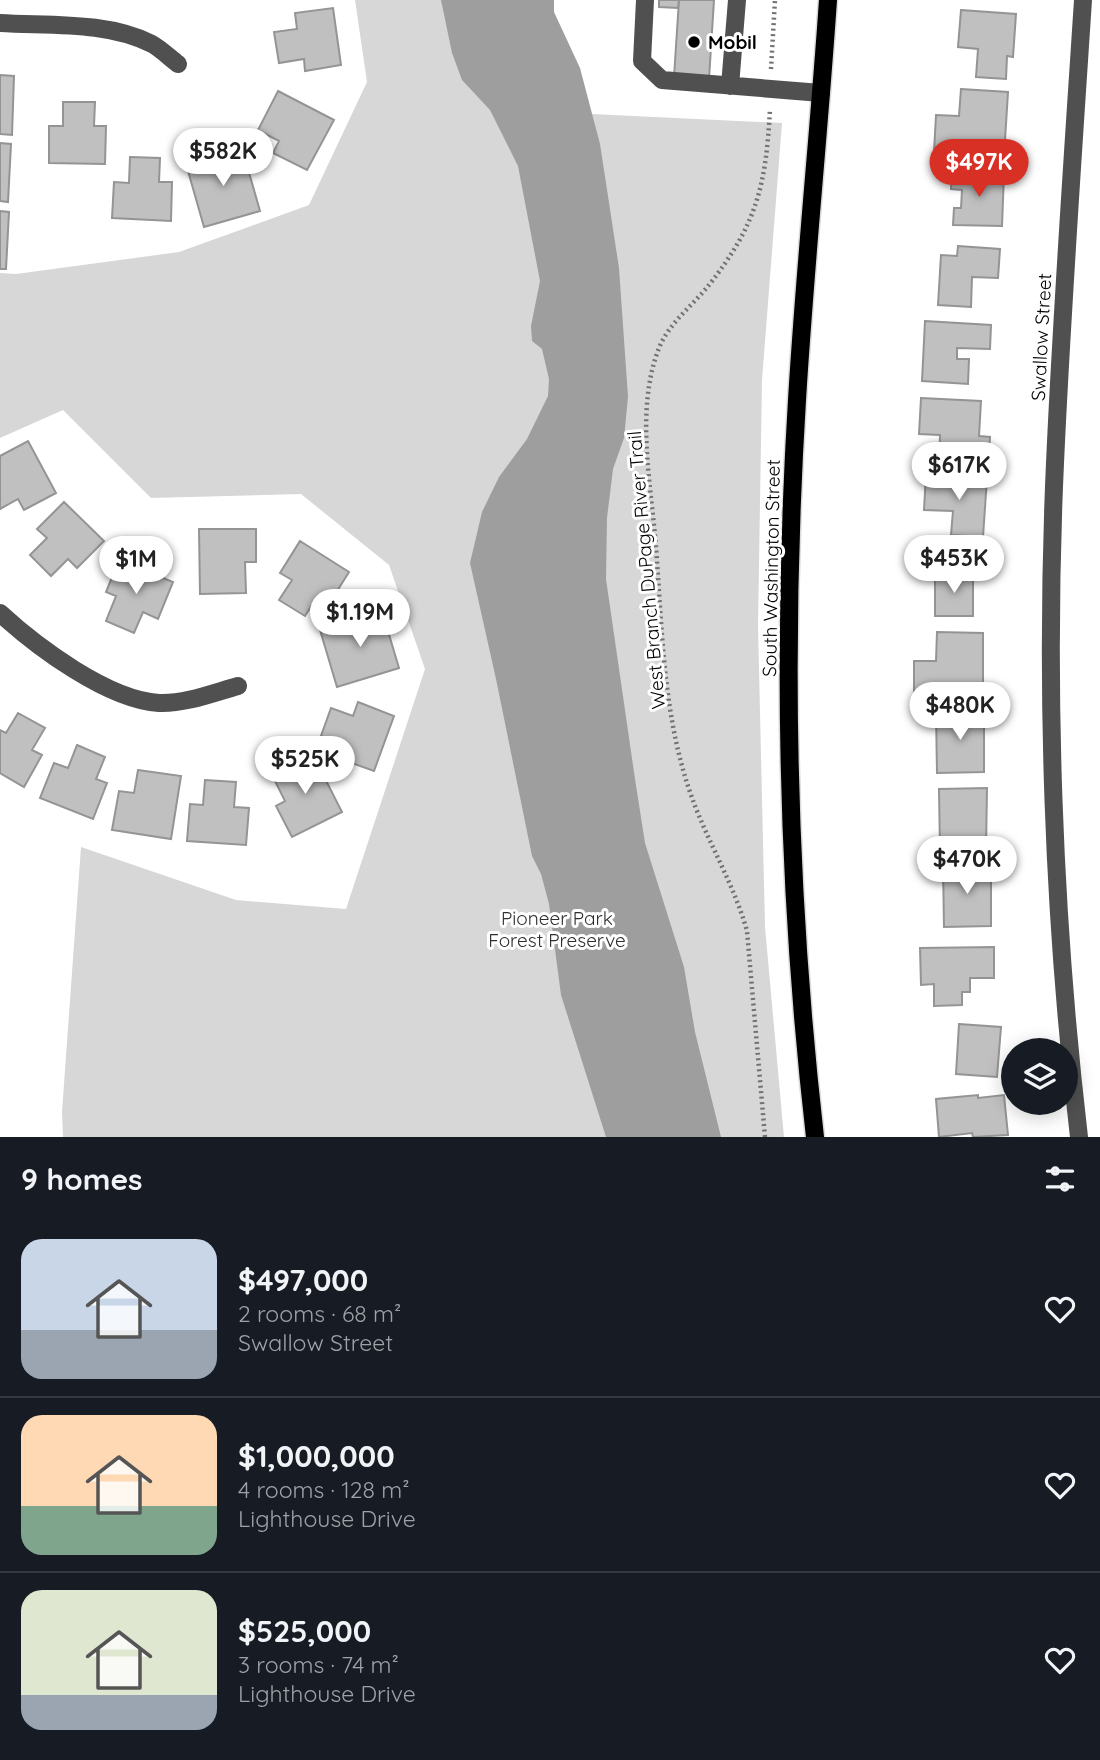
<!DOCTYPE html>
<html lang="en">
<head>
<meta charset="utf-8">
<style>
  :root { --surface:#171b24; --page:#242831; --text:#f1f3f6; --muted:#9ea1a6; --line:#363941; --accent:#d93025 }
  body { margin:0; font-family:Quicksand,sans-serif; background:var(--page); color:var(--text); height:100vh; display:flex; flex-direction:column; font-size:26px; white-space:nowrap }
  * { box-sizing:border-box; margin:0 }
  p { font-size:23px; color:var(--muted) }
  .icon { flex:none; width:38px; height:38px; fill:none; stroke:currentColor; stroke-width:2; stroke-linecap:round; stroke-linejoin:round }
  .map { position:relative; height:1137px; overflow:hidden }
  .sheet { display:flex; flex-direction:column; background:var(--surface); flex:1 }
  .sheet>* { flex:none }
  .fabs { position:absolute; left:1001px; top:1038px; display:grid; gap:14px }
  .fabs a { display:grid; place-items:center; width:77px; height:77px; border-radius:50%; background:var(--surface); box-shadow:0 4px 18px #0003; font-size:35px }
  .price { position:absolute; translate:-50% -60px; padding:0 16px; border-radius:24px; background:#fff; color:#222; font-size:23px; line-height:46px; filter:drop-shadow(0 2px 4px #0008) }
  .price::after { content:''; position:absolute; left:50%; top:42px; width:21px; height:16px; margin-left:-10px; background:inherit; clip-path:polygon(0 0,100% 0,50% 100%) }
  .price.current { background:var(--accent); color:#fff }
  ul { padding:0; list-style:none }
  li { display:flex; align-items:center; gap:21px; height:175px; padding:0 21px }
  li+li { border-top:2px solid var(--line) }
  li span { display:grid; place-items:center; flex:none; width:196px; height:140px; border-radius:21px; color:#555 }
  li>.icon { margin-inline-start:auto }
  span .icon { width:84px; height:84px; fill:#fffc; stroke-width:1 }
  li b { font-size:30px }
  h2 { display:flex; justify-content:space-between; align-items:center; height:84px; padding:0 21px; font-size:30px }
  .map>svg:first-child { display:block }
</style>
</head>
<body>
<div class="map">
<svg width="1100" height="1137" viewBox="0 0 1100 1137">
  <rect width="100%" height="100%" fill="#fff"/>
  <path fill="#d7d7d7" d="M 355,0 L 500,0 L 515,92 L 592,114 L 782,123 L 762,380 L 758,626 L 765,927 L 784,1137 L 63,1137 L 62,1112 L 81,847 L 236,900 L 346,909 L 425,669 L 389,565 L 301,494 L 151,498 L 63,410 L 0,438 L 0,273 L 16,274 L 179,252 L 309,205 L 367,82 Z"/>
  <path fill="#9e9e9e" d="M 441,0 L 554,0 L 554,12 L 580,68 L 600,144 L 619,268 L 628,397 L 624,438 L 613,469 L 607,518 L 606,579 L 635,779 L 645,843 L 684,967 L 695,1032 L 721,1137 L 606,1137 L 561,995 L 549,904 L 541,874 L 532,856 L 496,679 L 470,563 L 482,512 L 499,477 L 527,439 L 548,396 L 549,379 L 542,349 L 532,341 L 531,326 L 540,281 L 518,166 L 490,110 L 462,80 L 452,53 Z"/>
  <path fill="#c0c0c0" stroke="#949494" stroke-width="2" d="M 659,0 L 679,0 L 678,8 L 659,7 Z
    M 679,0 L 714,0 L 709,79 L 674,77 Z
    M 333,8 L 341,65 L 305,71 L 304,59 L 279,63 L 274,32 L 297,29 L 295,13 Z
    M 961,10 L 1016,14 L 1013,57 L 1007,56 L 1006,79 L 976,77 L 978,49 L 958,47 Z
    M 0,75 L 14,76 L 12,135 L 0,134 Z
    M 961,89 L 1008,92 L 1004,156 L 934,152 L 936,115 L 959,116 Z
    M 278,91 L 334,120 L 307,170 L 273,153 L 279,141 L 258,130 Z
    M 63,102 L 95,102 L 94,126 L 106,126 L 105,164 L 49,163 L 49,126 L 63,126 Z
    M 0,143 L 11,144 L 8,202 L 0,201 Z
    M 242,148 L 260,211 L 204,227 L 186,164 Z
    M 130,157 L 160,158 L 159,182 L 172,182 L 171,221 L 112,218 L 114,182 L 129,183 Z
    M 952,172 L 1004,173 L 1002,226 L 953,225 L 954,208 L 961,208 L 962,190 L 951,189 Z
    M 0,211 L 9,212 L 6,269 L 0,269 Z
    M 958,246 L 1000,249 L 998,278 L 972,277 L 971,307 L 938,305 L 941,255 L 957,256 Z
    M 925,321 L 991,325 L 990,349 L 957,348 L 957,359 L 969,359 L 968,384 L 922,381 Z
    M 921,398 L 981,401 L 979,436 L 990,437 L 988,466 L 939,463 L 940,435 L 919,434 Z
    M 28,441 L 56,493 L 24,510 L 18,499 L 0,509 L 0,456 Z
    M 926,474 L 987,478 L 983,537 L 951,535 L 953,511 L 924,510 Z
    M 64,502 L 104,541 L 77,568 L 68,559 L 51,576 L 30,555 L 47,538 L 37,529 Z
    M 199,529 L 256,529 L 256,562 L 245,562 L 246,593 L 200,594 Z
    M 300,541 L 349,572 L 329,604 L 317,597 L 305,616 L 279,600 L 292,580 L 280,573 Z
    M 119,560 L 173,582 L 158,619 L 143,612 L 134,633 L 106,621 L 116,596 L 106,592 Z
    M 935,574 L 973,574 L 973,616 L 935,616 Z
    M 382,611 L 399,668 L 337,687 L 320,630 Z
    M 937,632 L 983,633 L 983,697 L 914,696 L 914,661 L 936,661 Z
    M 358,702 L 394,716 L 374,771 L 338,758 L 343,745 L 321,736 L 331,708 L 353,716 Z
    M 984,711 L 984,772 L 937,773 L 936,712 Z
    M 18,713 L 45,728 L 32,750 L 42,755 L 24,787 L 0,773 L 0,730 L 6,733 Z
    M 77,745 L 105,757 L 96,779 L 107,783 L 93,819 L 40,798 L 54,763 L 68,768 Z
    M 313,755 L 342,812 L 292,837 L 276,806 L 285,801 L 272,775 Z
    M 138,770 L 181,776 L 171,839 L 112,830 L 119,791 L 134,793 Z
    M 205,780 L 236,782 L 234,807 L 249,808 L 246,845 L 187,841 L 190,804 L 203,805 Z
    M 987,788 L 986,849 L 940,850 L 939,789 Z
    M 991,866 L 991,926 L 944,927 L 943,867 Z
    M 994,947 L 994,978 L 970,978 L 970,992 L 962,992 L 962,1005 L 934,1006 L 934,984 L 921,985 L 920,948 Z
    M 959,1024 L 1001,1027 L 997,1077 L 956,1074 Z
    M 978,1095 L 978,1098 L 1004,1095 L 1008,1135 L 973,1137 L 972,1133 L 939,1137 L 936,1099 Z"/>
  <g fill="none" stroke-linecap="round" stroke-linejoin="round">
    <defs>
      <path id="major" d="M 815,1137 C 787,893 782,644 797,400 C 805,266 819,133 828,0"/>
    </defs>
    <use href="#major" stroke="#dbdbdb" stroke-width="21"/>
    <path stroke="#727272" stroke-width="4.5" stroke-dasharray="2 3.5" stroke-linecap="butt" d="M 771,69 L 775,0
      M 765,1137 L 747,931 C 733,881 705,838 689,789 C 663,712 662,627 656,547 C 651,483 635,410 659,348 C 669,323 693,305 709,285 C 757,224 766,185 770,109"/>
    <path stroke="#505050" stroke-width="18" d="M 645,0 L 642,61 L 662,80 L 821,93
      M 0,23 C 49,26 107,21 152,44 C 161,49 170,58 178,64
      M 730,86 L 737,0
      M 0,613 C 37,647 108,700 159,703 C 185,704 213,693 238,686
      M 1079,1137 C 1053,917 1045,684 1055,463 C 1062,308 1073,154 1083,0"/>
    <use href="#major" stroke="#000" stroke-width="18"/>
  </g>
  <circle fill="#000" stroke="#fff" stroke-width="2.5" cx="694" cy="42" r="7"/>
  <g text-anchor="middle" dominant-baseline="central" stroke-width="6" stroke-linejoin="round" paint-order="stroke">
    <g font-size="19" font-weight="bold" fill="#000" stroke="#fff" text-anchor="start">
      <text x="708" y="42">Mobil</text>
    </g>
    <g font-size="19" fill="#000" stroke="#fff">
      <text transform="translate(1041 337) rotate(-87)">Swallow Street</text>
      <text transform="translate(771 568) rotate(-89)">South Washington Street</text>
      <text transform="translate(646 570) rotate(-95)">West Branch DuPage River Trail</text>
    </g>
    <g font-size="19" fill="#2e2e2e" stroke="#fff">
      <text x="557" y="918">Pioneer Park<tspan x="557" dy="22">Forest Preserve</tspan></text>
    </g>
  </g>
</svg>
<div class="fabs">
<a><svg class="icon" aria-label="layers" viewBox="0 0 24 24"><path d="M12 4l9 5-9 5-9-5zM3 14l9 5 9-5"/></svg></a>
</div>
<b class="price" style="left:223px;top:188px">$582K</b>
<b class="price current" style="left:979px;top:199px">$497K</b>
<b class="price" style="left:959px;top:502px">$617K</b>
<b class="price" style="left:954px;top:595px">$453K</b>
<b class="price" style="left:136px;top:596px">$1M</b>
<b class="price" style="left:360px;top:649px">$1.19M</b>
<b class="price" style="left:960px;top:742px">$480K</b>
<b class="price" style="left:305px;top:796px">$525K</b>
<b class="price" style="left:967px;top:896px">$470K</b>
</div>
<section class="sheet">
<h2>9 homes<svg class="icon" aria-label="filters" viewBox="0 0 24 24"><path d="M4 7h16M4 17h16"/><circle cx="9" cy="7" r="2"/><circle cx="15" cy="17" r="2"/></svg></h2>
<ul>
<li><span style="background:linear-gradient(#c9d6e8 65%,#9aa5b1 0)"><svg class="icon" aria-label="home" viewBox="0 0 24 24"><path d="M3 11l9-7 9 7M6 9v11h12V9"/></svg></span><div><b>$497,000</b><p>2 rooms · 68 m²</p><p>Swallow Street</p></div><svg class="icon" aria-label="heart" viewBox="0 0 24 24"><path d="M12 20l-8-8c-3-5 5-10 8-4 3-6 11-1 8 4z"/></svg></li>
<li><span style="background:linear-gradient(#ffd9b3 65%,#7fa58c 0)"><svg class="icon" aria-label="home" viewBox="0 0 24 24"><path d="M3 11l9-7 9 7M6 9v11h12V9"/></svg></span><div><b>$1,000,000</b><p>4 rooms · 128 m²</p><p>Lighthouse Drive</p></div><svg class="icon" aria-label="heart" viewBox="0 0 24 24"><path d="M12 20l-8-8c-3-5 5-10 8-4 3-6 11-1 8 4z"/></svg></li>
<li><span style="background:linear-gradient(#dfe7d0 75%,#9aa5b1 0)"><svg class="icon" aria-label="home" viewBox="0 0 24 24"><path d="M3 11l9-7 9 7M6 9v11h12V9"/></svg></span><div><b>$525,000</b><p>3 rooms · 74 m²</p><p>Lighthouse Drive</p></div><svg class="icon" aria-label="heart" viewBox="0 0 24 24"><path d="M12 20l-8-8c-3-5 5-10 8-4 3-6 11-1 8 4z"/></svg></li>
</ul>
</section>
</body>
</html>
